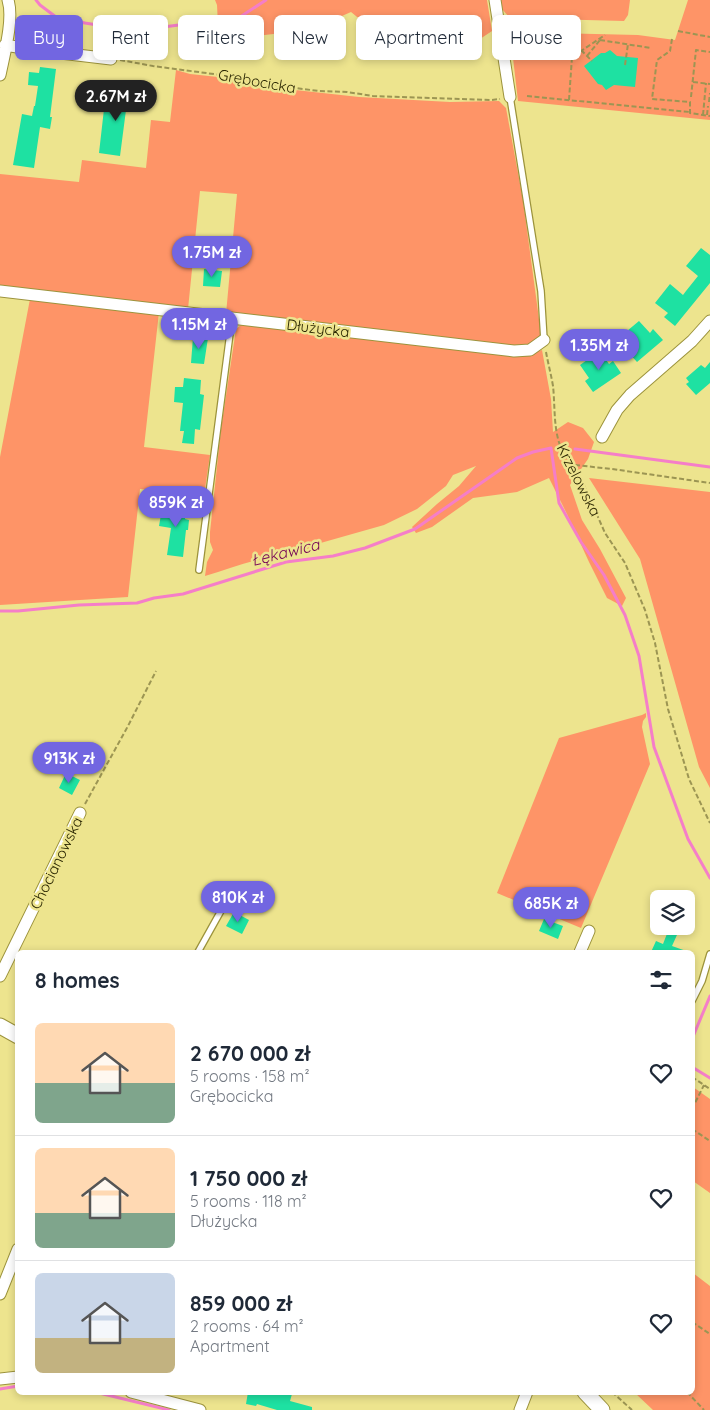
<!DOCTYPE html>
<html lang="en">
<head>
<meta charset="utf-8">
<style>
  :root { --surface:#fff; --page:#f2f2f3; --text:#1f2937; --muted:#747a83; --line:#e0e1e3; --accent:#7266e1 }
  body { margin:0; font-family:Quicksand,sans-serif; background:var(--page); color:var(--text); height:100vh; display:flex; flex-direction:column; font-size:19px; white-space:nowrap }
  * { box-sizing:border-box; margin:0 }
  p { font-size:16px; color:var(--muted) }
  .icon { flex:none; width:28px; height:28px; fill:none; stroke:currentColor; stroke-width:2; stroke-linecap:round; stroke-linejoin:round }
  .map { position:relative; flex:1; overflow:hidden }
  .panel { position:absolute; left:15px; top:950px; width:680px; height:445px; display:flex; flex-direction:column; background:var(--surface); border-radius:8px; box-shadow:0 2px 8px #0003 }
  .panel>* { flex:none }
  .banner { position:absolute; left:15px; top:15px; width:680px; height:45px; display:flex; gap:10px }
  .tools { position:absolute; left:650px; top:890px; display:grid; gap:10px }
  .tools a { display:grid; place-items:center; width:45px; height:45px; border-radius:8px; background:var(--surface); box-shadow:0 2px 8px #0003; font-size:25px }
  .price { position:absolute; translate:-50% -42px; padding:0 11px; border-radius:18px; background:var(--accent); color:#fff; font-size:16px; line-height:32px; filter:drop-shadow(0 1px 2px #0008) }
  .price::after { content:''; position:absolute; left:50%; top:30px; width:15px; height:11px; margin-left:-8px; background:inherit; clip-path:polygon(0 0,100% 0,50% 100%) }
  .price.on { background:#222; color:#fff }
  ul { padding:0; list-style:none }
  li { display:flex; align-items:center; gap:15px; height:125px; padding:0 20px }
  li+li { border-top:1px solid var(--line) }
  li span { display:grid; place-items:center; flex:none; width:140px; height:100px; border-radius:8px; color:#555 }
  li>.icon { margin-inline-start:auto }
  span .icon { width:60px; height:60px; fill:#fffc; stroke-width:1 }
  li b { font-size:21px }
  h2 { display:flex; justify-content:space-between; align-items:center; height:60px; padding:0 20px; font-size:21px }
  .pill { padding:0 18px; border-radius:8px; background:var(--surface); box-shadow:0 2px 8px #0003; font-size:18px; line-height:45px }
  .pill.on { background:var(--accent); color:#fff }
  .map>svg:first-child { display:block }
</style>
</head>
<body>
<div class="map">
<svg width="710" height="1410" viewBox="0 0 710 1410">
  <rect width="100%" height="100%" fill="#ede48e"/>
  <path fill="#fe9467" d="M 215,0 L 487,0 L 492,31 L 477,41 L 438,40 L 405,42 L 373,30 L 351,12 L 319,26 L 282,33 L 240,38 L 218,25 L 217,5 Z
    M 500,0 L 630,0 L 628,15 L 624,21 L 510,18 L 501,8 Z
    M 688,0 L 710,0 L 710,120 L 518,101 L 510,32 L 638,35 L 675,40 Z
    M 176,70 L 190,74 L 246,80 L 277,88 L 359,97 L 450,102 L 499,101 L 506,108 L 523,200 L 541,334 L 540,339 L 530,348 L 226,314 L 237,194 L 200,191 L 188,309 L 0,288 L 0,174 L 79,182 L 82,160 L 146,168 L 151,120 L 170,122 Z
    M 30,299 L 159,312 L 144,447 L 210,455 L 204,496 L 140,489 L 128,597 L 0,605 L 0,457 Z
    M 241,325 L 528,355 L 542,350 L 551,399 L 553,432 L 568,422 L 583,428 L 594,442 L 588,459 L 570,485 L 582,520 L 600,549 L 626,598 L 622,606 L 607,598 L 589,562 L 567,514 L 549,478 L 517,492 L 473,498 L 432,527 L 416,533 L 412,527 L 437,504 L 459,486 L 476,466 L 453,475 L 446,486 L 417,509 L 384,525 L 317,544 C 299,556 278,556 257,560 C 240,564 223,571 205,576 L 207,562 L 213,550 L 210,542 L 210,532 L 221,429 L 236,329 Z
    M 589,478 L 710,492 L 710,788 L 699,767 L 640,559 Z
    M 646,713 L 646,717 L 643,721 L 642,727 L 650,764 L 581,928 L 497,893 L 559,738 L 642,715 Z
    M 693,1087 L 710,1099 L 710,1193 L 693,1181 Z
    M 693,1273 L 710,1286 L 710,1410 L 653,1410 L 635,1393 L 692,1392 Z"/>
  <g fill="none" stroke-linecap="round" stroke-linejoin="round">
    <path stroke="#f57ec8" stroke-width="3" d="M 36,0 L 40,5 L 56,17 L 85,23 L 128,30 L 148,29 L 240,17 L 266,0
      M 575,449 L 710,467
      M 0,611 L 18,611 L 79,605 L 137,603 L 154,598 L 183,594 L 286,562 L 333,556 L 365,548 L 415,529 L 517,458 L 533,452 L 551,448 L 559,503 L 581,542 L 604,575 L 625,615 L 639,656 L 654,747 L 688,839 L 710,878
      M 692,1039 L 710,996
      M 692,1067 L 710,1078
      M 0,1389 L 18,1386
      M 95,1392 L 169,1410"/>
  </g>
  <path fill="#1ee1a2" d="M 610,50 L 617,56 L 638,58 L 635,87 L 614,85 L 606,90 L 602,85 L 598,84 L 584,66 L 601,53 L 605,53 Z
    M 40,67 L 56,69 L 50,117 L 52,117 L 50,129 L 40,127 L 34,168 L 13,165 L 22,114 L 32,116 L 34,106 L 35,106 L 38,86 L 28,85 L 29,72 L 39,73 Z
    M 120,93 L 140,96 L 138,112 L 126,110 L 120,156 L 99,153 L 104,109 L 101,109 L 102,97 L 119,99 Z
    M 701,248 L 710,255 L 710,283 L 675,326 L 664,317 L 668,313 L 655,303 L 670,284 L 683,295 L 686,291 L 698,276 L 686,266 Z
    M 204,269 L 222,271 L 220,287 L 203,286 Z
    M 639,321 L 650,333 L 653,329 L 663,340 L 637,362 L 628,352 L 632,348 L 621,336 Z
    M 193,337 L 208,338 L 204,364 L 191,363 Z
    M 600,351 L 609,364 L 613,361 L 621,373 L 593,392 L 585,381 L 589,378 L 580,365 Z
    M 710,362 L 710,383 L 696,395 L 686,384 L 689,382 L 686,378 L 701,365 L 705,368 Z
    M 184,378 L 201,380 L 200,394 L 204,395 L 200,430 L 195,429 L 194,444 L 182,443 L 184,431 L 180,431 L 183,403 L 174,402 L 175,387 L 183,387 Z
    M 176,502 L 187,504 L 185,519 L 189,520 L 188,530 L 186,530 L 183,557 L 167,555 L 171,528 L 159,526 L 162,509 L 174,511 Z
    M 66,773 L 80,780 L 72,795 L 59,788 Z
    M 234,912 L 249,920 L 242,934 L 226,926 Z
    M 544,919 L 563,926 L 558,939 L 539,931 Z
    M 670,926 L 681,926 L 672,946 L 689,952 L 651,952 L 656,941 L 663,944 Z
    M 248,1392 L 285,1392 L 292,1394 L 290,1401 L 312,1407 L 312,1410 L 277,1410 L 257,1404 L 256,1406 L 246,1404 Z"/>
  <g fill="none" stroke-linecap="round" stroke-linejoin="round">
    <defs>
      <path id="service" d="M 510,97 L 541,291 L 544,340
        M 199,570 L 232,318
        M 198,952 L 222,909
        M 692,1001 L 702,981 L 710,954"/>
      <path id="minor" d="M 495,0 L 510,97
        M 5,45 L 35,50 L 111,59
        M 0,75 C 4,55 14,19 8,0
        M 0,291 L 514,351 L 530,350 L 544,340
        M 602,437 L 617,410 L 630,395 L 692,341 L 710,321
        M 580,952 L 589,931
        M 0,976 L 80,813
        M 0,1294 L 18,1249
        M 0,1379 L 18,1377
        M 131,1392 L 200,1410
        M 520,1410 L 527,1392"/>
      <path id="tertiary" d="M 0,1026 L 18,1036
        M 585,1392 L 602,1410"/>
    </defs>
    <use href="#service" stroke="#9c933c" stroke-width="8"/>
    <use href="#minor" stroke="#9c933c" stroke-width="13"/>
    <use href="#tertiary" stroke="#9c933c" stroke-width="17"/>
    <path stroke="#9c9553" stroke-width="2" stroke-dasharray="5 2.5" stroke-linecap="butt" d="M 678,31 L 710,37
      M 672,39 L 670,51 L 657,60 L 652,99 L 690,102 L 690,113 L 710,116
      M 600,40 L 651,48
      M 581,50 L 592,61
      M 587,56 L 600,40
      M 120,60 L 153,66 L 251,79 L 279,86 L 319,91 L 347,92 L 373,96 L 491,100 L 500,99
      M 625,65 L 628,44
      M 693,82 L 710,84
      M 527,96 L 690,112
      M 691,97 L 696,50 L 710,52
      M 569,100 L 572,57 L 605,35
      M 709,102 L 710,93
      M 703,115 L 706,83
      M 707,115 L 708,106
      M 546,352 C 548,363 551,374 553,386 C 556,412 551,449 575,465 L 605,533 L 625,563 L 645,610 L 655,643 L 668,709 L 689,779 L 710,823
      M 575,465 L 612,469 L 710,483
      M 85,804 L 128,726 L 156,671
      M 692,1077 L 710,1089
      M 692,1109 L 704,1085
      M 692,1129 L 710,1141
      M 692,1322 L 710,1334
      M 612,1392 L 632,1410
      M 687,1392 L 704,1410"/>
    <use href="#service" stroke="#fff" stroke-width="5.5"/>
    <use href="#minor" stroke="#fff" stroke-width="11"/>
    <use href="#tertiary" stroke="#fff" stroke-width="15"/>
  </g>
  <g text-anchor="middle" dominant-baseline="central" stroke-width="5" stroke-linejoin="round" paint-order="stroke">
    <g font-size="15" fill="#2c2803" stroke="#ede48e">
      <text transform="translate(257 81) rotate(10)">Grębocicka</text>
      <text transform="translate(318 328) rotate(7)">Dłużycka</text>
      <text transform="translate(579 480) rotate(63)">Krzelowska</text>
      <text transform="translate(56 863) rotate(-64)">Chocianowska</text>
    </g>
    <g font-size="16" font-style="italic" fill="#740255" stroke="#ede48e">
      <text transform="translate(285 552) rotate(-14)">Łękawica</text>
    </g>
  </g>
</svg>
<div class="tools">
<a><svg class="icon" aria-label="layers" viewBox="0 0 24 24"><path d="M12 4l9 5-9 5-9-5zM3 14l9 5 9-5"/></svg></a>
</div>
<b class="price on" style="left:116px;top:122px">2.67M zł</b>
<b class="price" style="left:212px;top:278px">1.75M zł</b>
<b class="price" style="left:199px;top:350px">1.15M zł</b>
<b class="price" style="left:599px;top:371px">1.35M zł</b>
<b class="price" style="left:176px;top:528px">859K zł</b>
<b class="price" style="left:69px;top:784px">913K zł</b>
<b class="price" style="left:238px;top:923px">810K zł</b>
<b class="price" style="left:551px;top:929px">685K zł</b>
<div class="banner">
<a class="pill on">Buy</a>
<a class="pill">Rent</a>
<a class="pill">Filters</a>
<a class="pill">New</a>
<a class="pill">Apartment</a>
<a class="pill">House</a>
</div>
<section class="panel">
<h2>8 homes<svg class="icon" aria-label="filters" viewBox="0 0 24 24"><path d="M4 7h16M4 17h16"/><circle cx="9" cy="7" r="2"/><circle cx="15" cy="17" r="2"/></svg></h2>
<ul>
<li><span style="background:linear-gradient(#ffd9b3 60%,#7fa58c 0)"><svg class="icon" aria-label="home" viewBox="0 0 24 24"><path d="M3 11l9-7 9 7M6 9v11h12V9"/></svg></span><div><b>2 670 000 zł</b><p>5 rooms · 158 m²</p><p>Grębocicka</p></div><svg class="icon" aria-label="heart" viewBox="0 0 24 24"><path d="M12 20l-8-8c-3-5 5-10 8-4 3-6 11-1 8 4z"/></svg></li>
<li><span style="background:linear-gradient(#ffd9b3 65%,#7fa58c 0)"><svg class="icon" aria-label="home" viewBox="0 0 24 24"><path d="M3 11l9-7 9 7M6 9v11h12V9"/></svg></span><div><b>1 750 000 zł</b><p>5 rooms · 118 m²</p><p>Dłużycka</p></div><svg class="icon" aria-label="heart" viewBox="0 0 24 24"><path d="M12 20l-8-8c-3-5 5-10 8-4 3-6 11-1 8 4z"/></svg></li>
<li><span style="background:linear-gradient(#c9d6e8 65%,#c2b280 0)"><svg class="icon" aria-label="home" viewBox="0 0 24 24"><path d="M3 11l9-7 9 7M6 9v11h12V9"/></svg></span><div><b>859 000 zł</b><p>2 rooms · 64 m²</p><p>Apartment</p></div><svg class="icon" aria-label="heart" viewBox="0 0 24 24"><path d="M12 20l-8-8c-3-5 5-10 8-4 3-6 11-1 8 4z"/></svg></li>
</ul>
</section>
</div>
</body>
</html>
